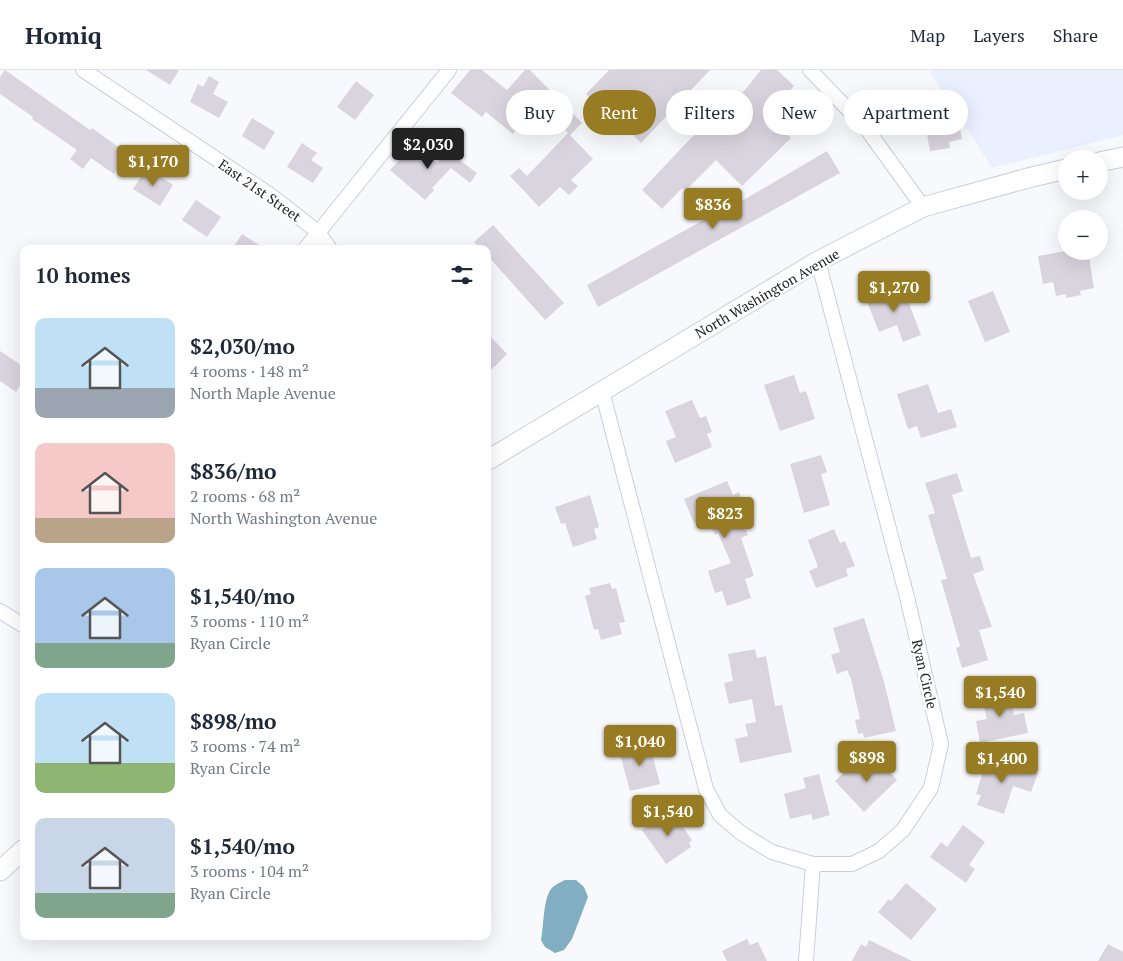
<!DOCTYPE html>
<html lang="en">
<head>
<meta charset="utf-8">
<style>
  :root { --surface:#fff; --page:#f6f6f7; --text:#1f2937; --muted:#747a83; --line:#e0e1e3; --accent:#977c24 }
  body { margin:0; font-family:"PT Serif",serif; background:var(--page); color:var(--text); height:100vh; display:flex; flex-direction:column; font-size:19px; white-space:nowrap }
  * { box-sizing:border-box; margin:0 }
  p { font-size:16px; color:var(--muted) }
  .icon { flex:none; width:28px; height:28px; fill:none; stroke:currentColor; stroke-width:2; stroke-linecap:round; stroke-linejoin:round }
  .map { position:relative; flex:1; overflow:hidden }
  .panel { position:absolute; left:20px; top:175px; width:471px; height:695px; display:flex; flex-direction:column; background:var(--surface); border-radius:10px; box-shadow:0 5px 20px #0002 }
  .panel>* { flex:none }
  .banner { position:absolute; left:506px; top:20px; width:475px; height:45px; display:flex; gap:10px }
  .buttons { position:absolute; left:1058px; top:80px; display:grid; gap:10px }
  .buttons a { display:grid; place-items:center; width:50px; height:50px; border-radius:50%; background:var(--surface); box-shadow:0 5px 20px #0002; font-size:25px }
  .price { position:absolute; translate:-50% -42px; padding:0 11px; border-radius:5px; background:var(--accent); color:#fff; font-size:16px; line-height:32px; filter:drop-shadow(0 1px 2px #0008) }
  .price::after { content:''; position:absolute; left:50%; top:30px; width:15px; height:11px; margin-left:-8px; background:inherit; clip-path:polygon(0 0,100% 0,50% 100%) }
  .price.current { background:#222; color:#fff }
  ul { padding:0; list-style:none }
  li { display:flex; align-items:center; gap:15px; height:125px; padding:0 15px }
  li span { display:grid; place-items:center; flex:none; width:140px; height:100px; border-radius:10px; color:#555 }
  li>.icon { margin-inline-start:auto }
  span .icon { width:60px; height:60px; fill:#fffc; stroke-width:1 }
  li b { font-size:21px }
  h2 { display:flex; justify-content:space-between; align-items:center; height:60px; padding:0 15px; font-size:21px }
  .tag { padding:0 18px; border-radius:22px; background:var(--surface); box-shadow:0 5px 20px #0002; font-size:18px; line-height:45px }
  .tag.current { background:var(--accent); color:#fff }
  header { display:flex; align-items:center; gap:30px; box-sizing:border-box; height:70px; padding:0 25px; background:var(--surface); border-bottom:1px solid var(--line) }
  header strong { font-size:24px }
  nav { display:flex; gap:28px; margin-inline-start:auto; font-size:18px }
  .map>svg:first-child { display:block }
</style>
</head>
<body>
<header>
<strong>Homiq</strong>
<nav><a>Map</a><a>Layers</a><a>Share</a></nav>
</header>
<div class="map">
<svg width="1123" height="891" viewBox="0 0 1123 891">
  <rect width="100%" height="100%" fill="#f7f9fd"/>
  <path fill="#ebf0ff" d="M 929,0 L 1123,0 L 1123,65 L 992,98 Z"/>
  <path fill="#81aec0" d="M 565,810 L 576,810 L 584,817 L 588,827 L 572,869 L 564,880 L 555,883 L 545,877 L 541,870 C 544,856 543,830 551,819 C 554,815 561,812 565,810 Z"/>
  <path fill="#dad4de" d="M 5,0 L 90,60 L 92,58 L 128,84 L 114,104 L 91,88 L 83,99 L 70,89 L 77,80 L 32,49 L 33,47 L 0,24 L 0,7 Z
    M 146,0 L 179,0 L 170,15 Z
    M 470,0 L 482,0 L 507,20 L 525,0 L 530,0 L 582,53 L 570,65 L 593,89 L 571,110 L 578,116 L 569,125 L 560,117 L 539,137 L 510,106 L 519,98 L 527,106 L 568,63 L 540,34 L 513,64 L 486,42 L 482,47 L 451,23 Z
    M 609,0 L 710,0 L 641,73 L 614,46 L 612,48 L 586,24 Z
    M 761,0 L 777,0 L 794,16 L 786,25 L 784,24 L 766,42 L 791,68 L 742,116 L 716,90 L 685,121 L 682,118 L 662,139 L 642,120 L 690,69 L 744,21 Z
    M 209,6 L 219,12 L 213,24 L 228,32 L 219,48 L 190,32 L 198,14 L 203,17 Z
    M 356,11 L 374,25 L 355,50 L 337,37 Z
    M 958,47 L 962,69 L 949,72 L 950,78 L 930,81 L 925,53 Z
    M 252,48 L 275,62 L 264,80 L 242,66 Z
    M 413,71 L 437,93 L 446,80 L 477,103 L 470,113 L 451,98 L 432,118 L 434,120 L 425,130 L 390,100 L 407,82 L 405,80 Z
    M 302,73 L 317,83 L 311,90 L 323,98 L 313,113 L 287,97 Z
    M 827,81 L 840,103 L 598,237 L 587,215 L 689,158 L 717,143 L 718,145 Z
    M 147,98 L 173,115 L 160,136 L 133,119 Z
    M 196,130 L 221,147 L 207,167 L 182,150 Z
    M 493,155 L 564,233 L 545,250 L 488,186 L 488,179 L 481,179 L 474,172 Z
    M 242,164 L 265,179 L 232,179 Z
    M 1066,181 L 1088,181 L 1094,218 L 1080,221 L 1081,225 L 1066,228 L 1066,224 L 1056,226 L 1053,212 L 1043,214 L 1038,186 Z
    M 902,215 L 921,265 L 903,272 L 897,255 L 879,262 L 866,229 Z
    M 993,221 L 1010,262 L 985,272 L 968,231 Z
    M 488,264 L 507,284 L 488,303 Z
    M 0,281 L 24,297 L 24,309 L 16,322 L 0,311 Z
    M 794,305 L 800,323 L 806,321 L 815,349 L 780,361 L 764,315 Z
    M 928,314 L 938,343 L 951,339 L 957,357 L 921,368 L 917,356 L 908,359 L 897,324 Z
    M 692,330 L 700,348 L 706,346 L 712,362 L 707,364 L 712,377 L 675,393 L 666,371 L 676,367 L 665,341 Z
    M 821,385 L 827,402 L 821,404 L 830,435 L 804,443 L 790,394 Z
    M 957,403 L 963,421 L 952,425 L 971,488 L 980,486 L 984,500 L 973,504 L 992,557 L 979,560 L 988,590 L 962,598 L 956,578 L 960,576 L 941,510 L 947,509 L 928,445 L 935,443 L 925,413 Z
    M 727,411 L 733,425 L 739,422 L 745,438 L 738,441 L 748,465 L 741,468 L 754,506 L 745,509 L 751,528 L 727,536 L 722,521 L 715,523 L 708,501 L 731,493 L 718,463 L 715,465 L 707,448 L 694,453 L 684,429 Z
    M 590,425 L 599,457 L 594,459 L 597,469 L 573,477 L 565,453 L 561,454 L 555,437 Z
    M 834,459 L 840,473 L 845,471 L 855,496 L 846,499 L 848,506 L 816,518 L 809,501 L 818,497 L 808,470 Z
    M 610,513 L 612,519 L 616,518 L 625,552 L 619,553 L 622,564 L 601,570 L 598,559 L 594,560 L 585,526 L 591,524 L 589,518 Z
    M 864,548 L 884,612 L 896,661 L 864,668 L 863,663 L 858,664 L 855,650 L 860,649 L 851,609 L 847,600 L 837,604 L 831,585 L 840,582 L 833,558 Z
    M 755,579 L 757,588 L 766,586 L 775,636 L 782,635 L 792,682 L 740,693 L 735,669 L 748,666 L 745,654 L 756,652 L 752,629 L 729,634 L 724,613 L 733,611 L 728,584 Z
    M 1009,618 L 1014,645 L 1024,643 L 1028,663 L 980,673 L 976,651 L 987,649 L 981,623 Z
    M 649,672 L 660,714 L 630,721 L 619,680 Z
    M 875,686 L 897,710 L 864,742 L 835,711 L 849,698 L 854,704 Z
    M 988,686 L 1038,703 L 1031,722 L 1013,716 L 1004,744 L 977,735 L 981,725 L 976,724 Z
    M 819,704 L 830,745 L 813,750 L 811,744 L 790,749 L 784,724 L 806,718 L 803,708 Z
    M 671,740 L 692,770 L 689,773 L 691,777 L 666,794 L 642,760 Z
    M 963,755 L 985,772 L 969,795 L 975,799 L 966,813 L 930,787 L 941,772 L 947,777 Z
    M 906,813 L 937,839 L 911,870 L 878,842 L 889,829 L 891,831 Z
    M 747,869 L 750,875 L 758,872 L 767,891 L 727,891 L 722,881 Z
    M 869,870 L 912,891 L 852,891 L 861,874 L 866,877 Z
    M 1108,874 L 1123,882 L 1123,891 L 1098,891 Z"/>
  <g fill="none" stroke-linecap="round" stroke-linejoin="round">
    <defs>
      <path id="minor" d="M 83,0 L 269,124 L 318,162 L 330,179
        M 810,0 L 866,58 L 923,137
        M 305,179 L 449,0
        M 602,321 L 706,719 L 720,745 L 741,763 L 772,782 L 813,794 L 852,794 L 879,781 L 903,760 L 931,718 L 941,674 L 907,527 L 818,191
        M 0,541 L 24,556
        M 806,891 L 813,794"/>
      <path id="secondary" d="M 1099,92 L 1123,87
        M 488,390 L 818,191 L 923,137 L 1028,108 L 1066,99
        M 0,801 L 24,779"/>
    </defs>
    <use href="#minor" stroke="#cbced9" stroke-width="16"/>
    <use href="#secondary" stroke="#cbced9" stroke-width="21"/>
    <use href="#minor" stroke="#fff" stroke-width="14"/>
    <use href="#secondary" stroke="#fff" stroke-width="19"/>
  </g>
  <g text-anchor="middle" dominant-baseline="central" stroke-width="5" stroke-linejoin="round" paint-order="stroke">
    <g font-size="14" fill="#212327" stroke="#fff">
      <text transform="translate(260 120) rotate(35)">East 21st Street</text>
      <text transform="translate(767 223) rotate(-30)">North Washington Avenue</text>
      <text transform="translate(925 604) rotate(77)">Ryan Circle</text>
    </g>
  </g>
</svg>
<div class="buttons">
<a>+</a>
<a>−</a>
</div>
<b class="price current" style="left:428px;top:100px">$2,030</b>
<b class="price" style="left:153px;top:117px">$1,170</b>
<b class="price" style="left:713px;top:160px">$836</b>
<b class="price" style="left:894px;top:243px">$1,270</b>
<b class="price" style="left:725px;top:469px">$823</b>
<b class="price" style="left:1000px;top:648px">$1,540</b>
<b class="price" style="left:640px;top:697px">$1,040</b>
<b class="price" style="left:867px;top:713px">$898</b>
<b class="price" style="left:1002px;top:714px">$1,400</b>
<b class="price" style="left:668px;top:767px">$1,540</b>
<div class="banner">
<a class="tag">Buy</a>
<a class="tag current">Rent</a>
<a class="tag">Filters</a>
<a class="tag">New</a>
<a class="tag">Apartment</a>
</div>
<section class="panel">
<h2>10 homes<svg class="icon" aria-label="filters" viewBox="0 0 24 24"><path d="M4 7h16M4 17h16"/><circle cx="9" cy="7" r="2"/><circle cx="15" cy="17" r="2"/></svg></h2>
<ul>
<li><span style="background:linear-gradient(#bfe0f5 70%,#9aa5b1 0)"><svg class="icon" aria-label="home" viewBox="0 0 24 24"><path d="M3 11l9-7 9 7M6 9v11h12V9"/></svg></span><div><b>$2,030/mo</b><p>4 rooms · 148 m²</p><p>North Maple Avenue</p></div></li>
<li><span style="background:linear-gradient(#f6c9c9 75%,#b9a48a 0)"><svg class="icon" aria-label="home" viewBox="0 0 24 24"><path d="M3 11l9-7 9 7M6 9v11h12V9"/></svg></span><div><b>$836/mo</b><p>2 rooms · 68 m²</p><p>North Washington Avenue</p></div></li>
<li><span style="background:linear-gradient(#a9c7e8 75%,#7fa58c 0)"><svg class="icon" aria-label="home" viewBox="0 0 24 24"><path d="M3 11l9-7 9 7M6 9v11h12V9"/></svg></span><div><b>$1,540/mo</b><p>3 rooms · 110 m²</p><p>Ryan Circle</p></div></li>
<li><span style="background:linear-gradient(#bfe0f5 70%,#8fb573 0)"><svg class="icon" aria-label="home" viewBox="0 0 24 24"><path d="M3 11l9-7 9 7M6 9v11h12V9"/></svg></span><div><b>$898/mo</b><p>3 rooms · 74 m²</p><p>Ryan Circle</p></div></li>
<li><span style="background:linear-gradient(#c9d6e8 75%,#7fa58c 0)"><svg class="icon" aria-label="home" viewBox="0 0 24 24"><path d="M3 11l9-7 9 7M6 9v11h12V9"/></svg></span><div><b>$1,540/mo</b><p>3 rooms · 104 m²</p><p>Ryan Circle</p></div></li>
</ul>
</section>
</div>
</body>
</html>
